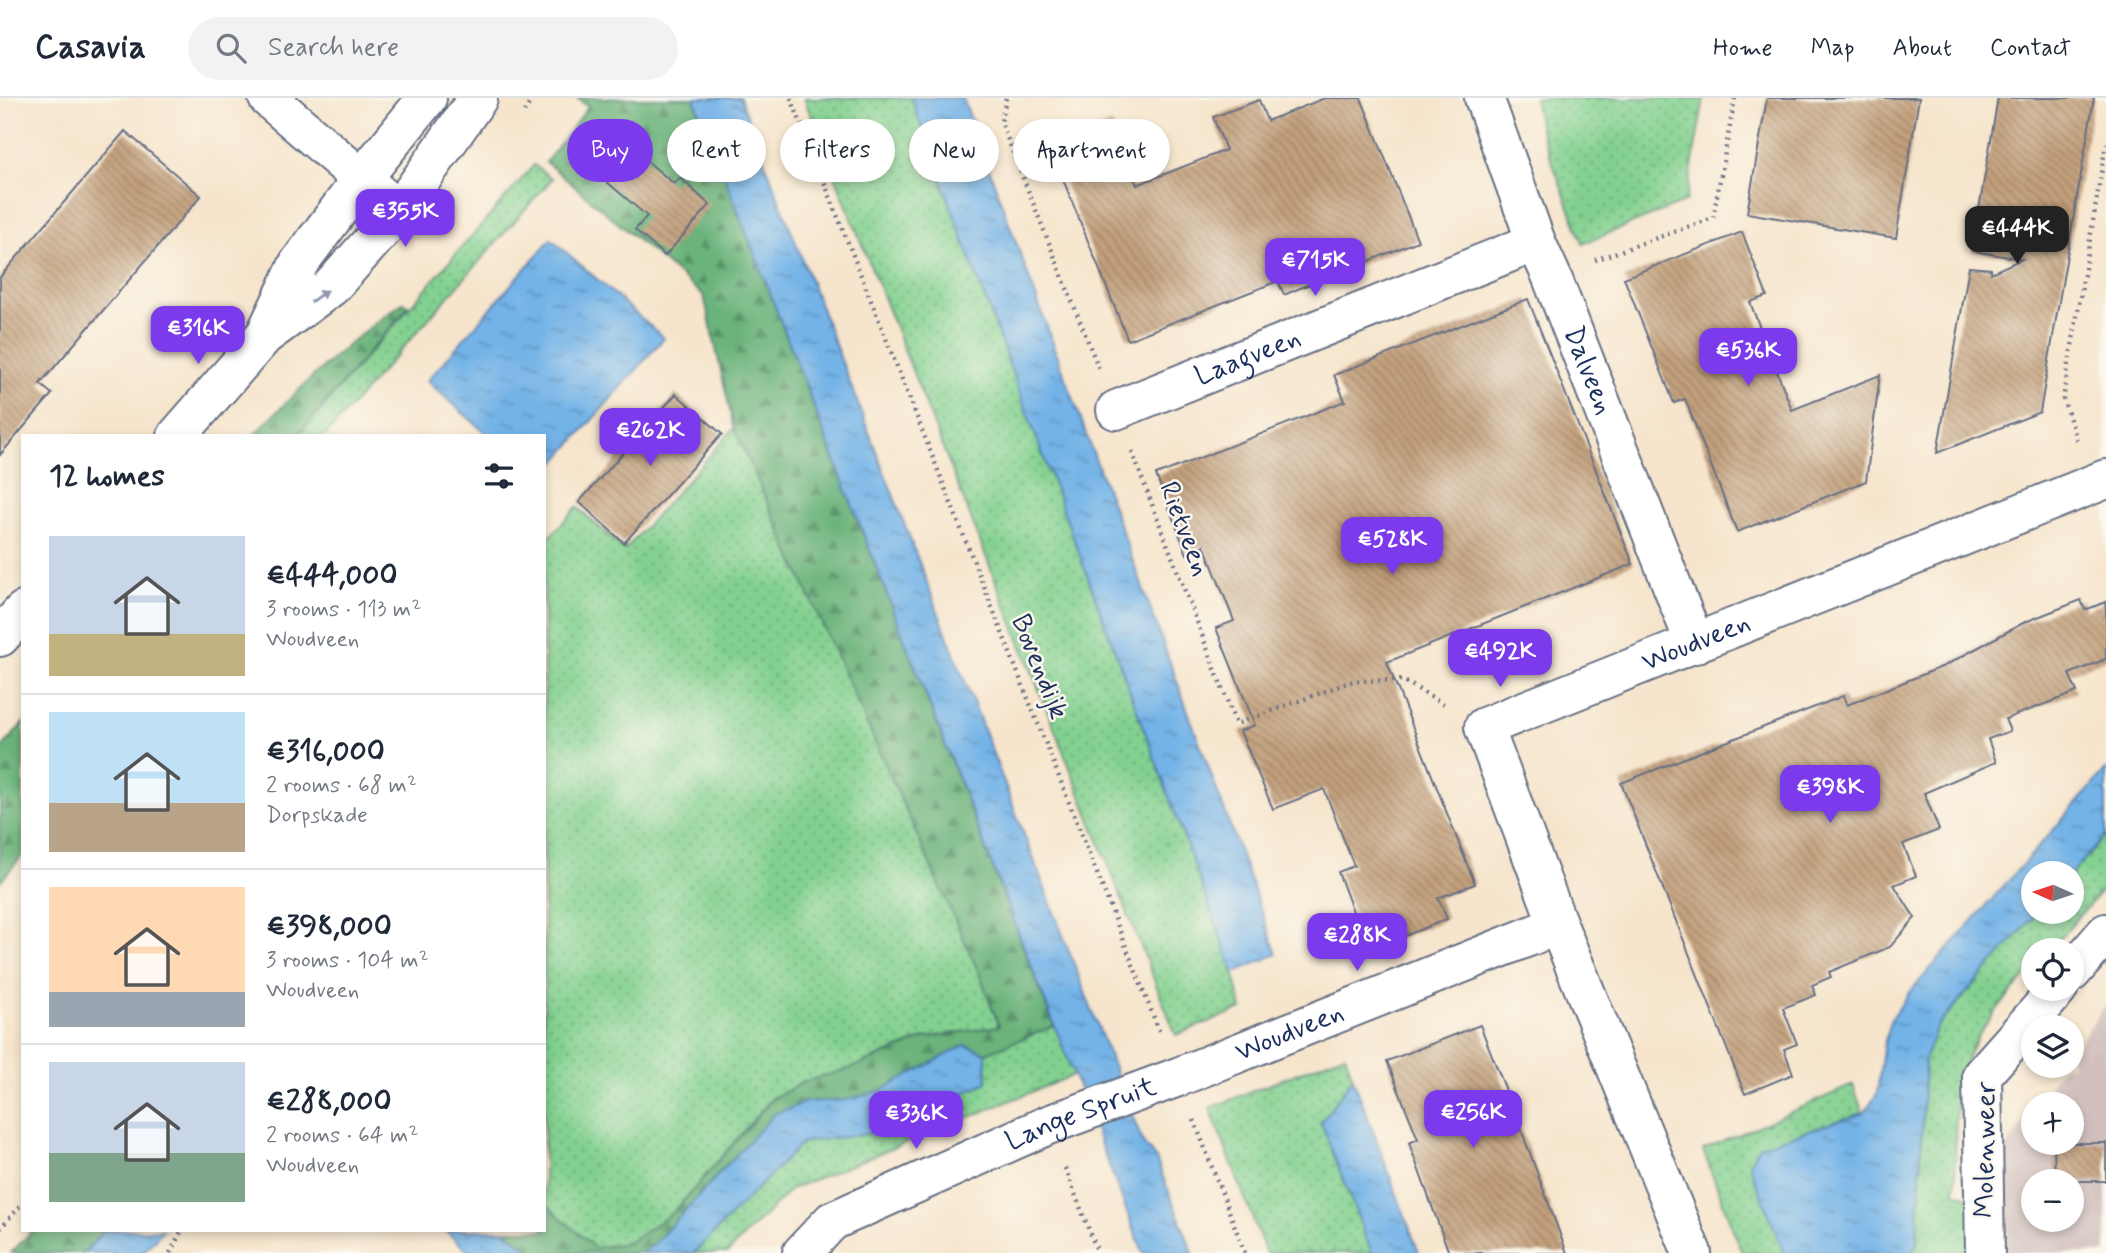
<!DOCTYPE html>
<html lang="en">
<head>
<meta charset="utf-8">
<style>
  :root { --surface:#fff; --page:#f2f2f3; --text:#1f2937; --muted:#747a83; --line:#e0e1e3; --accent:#7c3aed }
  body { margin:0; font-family:Mynerve,sans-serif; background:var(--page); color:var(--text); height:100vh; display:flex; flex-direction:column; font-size:26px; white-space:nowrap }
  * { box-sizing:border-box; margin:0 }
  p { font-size:23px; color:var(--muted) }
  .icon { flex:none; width:38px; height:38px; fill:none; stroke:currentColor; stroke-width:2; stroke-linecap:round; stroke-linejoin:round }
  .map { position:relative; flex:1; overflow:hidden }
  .side { position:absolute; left:21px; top:336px; width:525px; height:798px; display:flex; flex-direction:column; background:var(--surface); border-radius:0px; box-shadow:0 4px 10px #0003 }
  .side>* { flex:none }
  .guide { position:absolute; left:567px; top:21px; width:665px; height:63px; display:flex; gap:14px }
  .needle { width:46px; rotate:273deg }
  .buttons { position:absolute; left:2021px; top:763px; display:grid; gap:14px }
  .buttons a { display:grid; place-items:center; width:63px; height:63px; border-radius:50%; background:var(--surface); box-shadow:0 4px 10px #0003; font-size:35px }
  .price { position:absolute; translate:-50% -60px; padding:0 16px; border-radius:14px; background:var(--accent); color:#fff; font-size:23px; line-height:46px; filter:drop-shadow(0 2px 4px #0008) }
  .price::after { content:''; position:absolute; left:50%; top:42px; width:21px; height:16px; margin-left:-10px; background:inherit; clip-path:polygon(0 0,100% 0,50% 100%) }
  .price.active { background:#222; color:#fff }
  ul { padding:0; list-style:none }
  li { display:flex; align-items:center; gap:21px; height:175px; padding:0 28px }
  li+li { border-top:2px solid var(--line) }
  li span { display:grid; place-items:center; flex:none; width:196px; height:140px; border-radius:0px; color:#555 }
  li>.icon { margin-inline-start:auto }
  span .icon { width:84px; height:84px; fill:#fffc; stroke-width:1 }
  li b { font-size:30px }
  h2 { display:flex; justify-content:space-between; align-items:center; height:84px; padding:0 28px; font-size:30px }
  .pill { padding:0 24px; border-radius:32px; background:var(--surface); box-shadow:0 4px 10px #0003; font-size:24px; line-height:63px }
  .pill.active { background:var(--accent); color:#fff }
  header { display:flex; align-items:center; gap:42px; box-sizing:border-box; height:98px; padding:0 35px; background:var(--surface); border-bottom:2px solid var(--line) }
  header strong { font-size:33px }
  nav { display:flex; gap:38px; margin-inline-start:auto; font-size:24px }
  .search { width:490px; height:63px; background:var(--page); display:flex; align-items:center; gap:18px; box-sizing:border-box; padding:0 24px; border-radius:38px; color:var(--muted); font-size:26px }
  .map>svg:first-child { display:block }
</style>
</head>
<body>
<header>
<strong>Casavia</strong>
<div class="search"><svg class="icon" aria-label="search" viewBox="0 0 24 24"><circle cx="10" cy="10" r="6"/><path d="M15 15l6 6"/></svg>Search here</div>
<nav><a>Home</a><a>Map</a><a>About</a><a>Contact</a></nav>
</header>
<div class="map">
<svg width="2106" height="1155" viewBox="0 0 2106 1155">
  <defs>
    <pattern id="grass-dots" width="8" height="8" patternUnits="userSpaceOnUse" patternTransform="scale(1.75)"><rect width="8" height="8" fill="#83d190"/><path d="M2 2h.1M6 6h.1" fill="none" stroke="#6aaa79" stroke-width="1.8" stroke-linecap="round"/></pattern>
    <pattern id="forest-firs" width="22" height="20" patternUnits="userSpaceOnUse" patternTransform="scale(1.75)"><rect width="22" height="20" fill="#6ab37a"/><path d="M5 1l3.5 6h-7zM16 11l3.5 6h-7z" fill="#569267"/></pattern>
    <pattern id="water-ripples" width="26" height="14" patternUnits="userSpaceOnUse" patternTransform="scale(1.75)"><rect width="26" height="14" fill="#73b3e7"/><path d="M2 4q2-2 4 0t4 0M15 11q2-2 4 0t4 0" fill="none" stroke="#5e92be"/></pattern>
    <pattern id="building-back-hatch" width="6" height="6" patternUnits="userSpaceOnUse" patternTransform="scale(1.75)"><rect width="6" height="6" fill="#c3a07c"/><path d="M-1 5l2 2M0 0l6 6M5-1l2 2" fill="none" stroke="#9e8369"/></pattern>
  </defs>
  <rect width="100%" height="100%" fill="#fbf7ec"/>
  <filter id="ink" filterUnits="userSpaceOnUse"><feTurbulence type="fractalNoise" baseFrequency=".0143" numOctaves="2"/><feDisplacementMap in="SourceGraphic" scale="14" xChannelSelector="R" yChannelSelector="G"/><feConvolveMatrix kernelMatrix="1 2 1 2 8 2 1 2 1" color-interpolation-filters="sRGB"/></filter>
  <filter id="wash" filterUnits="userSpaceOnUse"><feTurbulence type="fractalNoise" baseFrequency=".00686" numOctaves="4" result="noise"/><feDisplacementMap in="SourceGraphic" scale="28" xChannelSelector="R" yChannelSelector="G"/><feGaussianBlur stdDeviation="1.57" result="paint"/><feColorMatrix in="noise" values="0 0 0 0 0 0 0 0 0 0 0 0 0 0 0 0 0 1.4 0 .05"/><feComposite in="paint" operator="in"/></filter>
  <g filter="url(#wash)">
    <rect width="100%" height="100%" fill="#f6e5cc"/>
    <path fill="#d1bfbd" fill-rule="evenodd" d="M 2106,906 L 2106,1155 L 2007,1155 L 2003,1055 L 2033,1011 L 2034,1045 L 2072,1045 L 2072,1006 L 2037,1006 L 2063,968 L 2072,968 L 2072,955 ZM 2034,1083 L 2072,1083 L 2072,1122 L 2034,1122 Z"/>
    <path fill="url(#grass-dots)" stroke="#4f8077" stroke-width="2" d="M 804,0 L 911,0 L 1234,875 L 1242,911 L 1176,937 Z
      M 1534,0 L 1704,0 L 1686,103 L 1583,146 L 1541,34 Z
      M 534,67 L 552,81 L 325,338 L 297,338 Z
      M 734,330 L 980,877 L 999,928 L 925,940 L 852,970 L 806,983 L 772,1000 L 674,1114 L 628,1145 L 595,1150 L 544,1105 L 544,445 L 577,409 L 625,452 Z
      M 2106,737 L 2106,788 L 2049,852 L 2034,852 L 2033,870 C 2010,896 1984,922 1969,956 C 1950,997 1957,1050 1955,1094 L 1975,1102 L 1976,1155 L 1911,1155 L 1917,1145 L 1925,960 L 1937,928 L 2038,814 L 2072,814 L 2072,775 Z
      M 1054,928 L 1079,975 L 791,1091 L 727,1155 L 694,1155 L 803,1044 L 882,1034 L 987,984 L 986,955 Z
      M 1345,956 L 1353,980 L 1321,1024 L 1372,1155 L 1266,1155 L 1210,1010 Z
      M 1853,987 L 1863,1015 L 1759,1048 L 1750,1066 L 1784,1155 L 1742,1155 L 1703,1052 Z"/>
    <path fill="url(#forest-firs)" stroke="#42716c" stroke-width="2" d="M 577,0 L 694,0 L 1054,928 L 986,955 L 965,947 L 882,992 L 847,1002 L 806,1004 L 774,1016 L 655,1145 L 642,1155 L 532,1155 L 505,1132 L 544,1132 L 544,1105 L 595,1150 L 628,1145 L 674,1114 L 772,1001 L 806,983 L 852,970 L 925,940 L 999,928 L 980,877 L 734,330 L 704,198 L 546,64 L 588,9 Z
      M 404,204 L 409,208 L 297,338 L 253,338 C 300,290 348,242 404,204 Z
      M 23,625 L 23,757 L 0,784 L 0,652 Z
      M 33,1132 L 104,1132 L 84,1155 L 11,1155 Z"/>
    <path fill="url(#water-ripples)" stroke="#4771a2" stroke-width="2" d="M 694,0 L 740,0 L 1143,1045 L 1156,1061 L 1193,1155 L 1143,1155 Z
      M 911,0 L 963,0 L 1277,856 L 1234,875 Z
      M 551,141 L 664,240 L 544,377 L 544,338 L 489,338 L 427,283 Z
      M 2106,672 L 2106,737 L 2072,775 L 2034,775 L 2034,814 L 2038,814 L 1937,928 L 1925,960 L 1917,1145 L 1911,1155 L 1784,1155 L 1749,1066 L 1759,1048 L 1864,1015 L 1877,996 L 1883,950 L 1890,923 L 1909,895 Z
      M 965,947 L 986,955 L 987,984 L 882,1034 L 803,1044 L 694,1155 L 642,1155 L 655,1145 L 774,1016 L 806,1004 L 847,1002 L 882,992 Z
      M 1353,980 L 1419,1155 L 1372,1155 L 1321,1024 Z
      M 104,1132 L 163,1132 L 142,1155 L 84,1155 Z
      M 445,1132 L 505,1132 L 532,1155 L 470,1155 Z"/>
    <g id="blocks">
      <path fill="url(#building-back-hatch)" d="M 1325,0 L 1361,0 L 1418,143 L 1357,168 L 1356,166 L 1284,197 L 1278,183 L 1128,242 L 1050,49 L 1112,25 L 1137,87 L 1226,52 L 1213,19 L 1259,2 L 1267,23 Z
        M 1767,0 L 1919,0 L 1896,140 L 1747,115 Z
        M 1998,0 L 2094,0 L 2040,314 L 1937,355 L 1969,169 L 1991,171 L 1991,175 L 2022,161 L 1972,153 Z
        M 125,33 L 201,98 L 40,286 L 52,296 L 0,357 L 0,179 Z
        M 614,35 L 674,86 L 680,80 L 710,107 L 665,158 L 635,132 L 647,118 L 587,67 Z
        M 1742,134 L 1767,198 L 1750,204 L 1792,312 L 1880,277 L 1866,383 L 1737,434 L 1685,301 L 1674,305 L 1624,180 Z
        M 1528,201 L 1633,466 L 1387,564 L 1475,786 L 1438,800 L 1447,821 L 1368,853 L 1338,774 L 1354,768 L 1324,691 L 1273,711 L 1240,633 L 1255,627 L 1216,530 L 1234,523 L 1204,447 L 1187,456 L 1156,377 L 1345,303 L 1334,277 Z
        M 676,296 L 722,336 L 624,445 L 579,404 Z
        M 2081,502 L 2085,512 L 2106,504 L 2106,561 L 2069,576 L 2077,594 L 2005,621 L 2010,633 L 1988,641 L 1996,664 L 1924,695 L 1939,732 L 1903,746 L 1916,778 L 1894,787 L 1915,820 L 1890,849 L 1829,874 L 1831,879 L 1812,887 L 1816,897 L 1783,910 L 1797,946 L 1784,951 L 1793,976 L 1745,996 L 1621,685 L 1843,598 L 1847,607 L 1944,568 L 2025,524 Z
        M 1480,927 L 1518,1023 L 1567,1155 L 1449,1155 L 1409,1045 L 1418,1041 L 1387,963 Z
        M 2054,1045 L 2106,1045 L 2106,1083 L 2055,1083 Z"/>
    </g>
  </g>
  <g filter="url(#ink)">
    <use href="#blocks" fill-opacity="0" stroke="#686f84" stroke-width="2"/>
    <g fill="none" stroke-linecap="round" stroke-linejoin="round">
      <defs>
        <g id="street">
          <path d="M 268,0 L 399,113"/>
          <path id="s1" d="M 1484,0 L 1536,144 L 1551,177 L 1695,546"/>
          <path id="s2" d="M 1116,312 L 1536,144"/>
          <path d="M 2072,874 L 2106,835"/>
          <path id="s3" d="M 802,1155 L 832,1123 L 1048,1027 L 1178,979 L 1558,827"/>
          <path id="s4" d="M 1692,1155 L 1558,827 L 1484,629 L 2106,381"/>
          <path d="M 1985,1155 L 1982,977 L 2058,891"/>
        </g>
        <path id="secondary" d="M 267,233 L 299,165 L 361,82 L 427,0
          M 177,338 L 264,238 L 331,189 L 399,113 L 478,0
          M 0,539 L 23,513"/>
      </defs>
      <use href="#street" stroke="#686f84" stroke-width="42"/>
      <use href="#secondary" stroke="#686f84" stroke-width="42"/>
      <path stroke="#686f84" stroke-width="4.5" stroke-dasharray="2 5" stroke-linecap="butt" d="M 791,0 L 1160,935
        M 1006,0 L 1001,24 L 1099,271
        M 524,14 L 533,0
        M 1595,162 L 1713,120 L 1735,0
        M 2077,342 L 2063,301 L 2106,46
        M 1132,354 L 1236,626 L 1353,583 L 1402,582 L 1444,606
        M 1194,1022 L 1245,1155
        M 1065,1070 L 1098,1155
        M 0,1131 L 23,1104
        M 170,1155 L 182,1132"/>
      <use href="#street" stroke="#fff" stroke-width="38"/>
      <use href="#secondary" stroke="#fff" stroke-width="38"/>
    </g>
    <defs><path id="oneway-solid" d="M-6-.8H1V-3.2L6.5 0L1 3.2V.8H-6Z" transform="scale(1.75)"/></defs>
    <use fill="#8d97ae" href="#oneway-solid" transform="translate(319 198) rotate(-36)"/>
  </g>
  <g text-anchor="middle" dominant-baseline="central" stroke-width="5" stroke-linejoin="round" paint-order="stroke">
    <g font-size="28" fill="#1b2f5e" stroke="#fbf7ec">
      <text stroke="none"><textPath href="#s2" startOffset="142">Laagveen</textPath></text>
      <text stroke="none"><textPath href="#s1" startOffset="292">Dalveen</textPath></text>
      <text transform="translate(1184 431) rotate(69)">Rietveen</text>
      <text stroke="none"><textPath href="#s4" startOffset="794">Woudveen</textPath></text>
      <text transform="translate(1039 569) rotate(68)">Bovendijk</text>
      <text stroke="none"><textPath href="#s3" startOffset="539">Woudveen</textPath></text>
      <text stroke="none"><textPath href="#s3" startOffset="315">Lange Spruit</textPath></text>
      <text transform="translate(1986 1052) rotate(-89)">Molenweer</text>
    </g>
  </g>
</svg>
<div class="buttons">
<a><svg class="needle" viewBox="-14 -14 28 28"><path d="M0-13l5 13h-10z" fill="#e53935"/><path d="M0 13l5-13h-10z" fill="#747a83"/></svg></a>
<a><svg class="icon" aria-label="locate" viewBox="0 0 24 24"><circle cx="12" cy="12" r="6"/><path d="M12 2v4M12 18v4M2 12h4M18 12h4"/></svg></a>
<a><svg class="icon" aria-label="layers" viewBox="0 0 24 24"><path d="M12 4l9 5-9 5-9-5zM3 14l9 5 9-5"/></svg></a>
<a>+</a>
<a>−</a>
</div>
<b class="price" style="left:405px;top:151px">€355K</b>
<b class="price active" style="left:2017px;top:168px">€444K</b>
<b class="price" style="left:1315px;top:200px">€715K</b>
<b class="price" style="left:198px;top:268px">€316K</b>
<b class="price" style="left:1748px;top:290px">€536K</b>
<b class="price" style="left:650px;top:370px">€262K</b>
<b class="price" style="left:1392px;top:479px">€528K</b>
<b class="price" style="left:1500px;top:591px">€492K</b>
<b class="price" style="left:1830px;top:727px">€398K</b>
<b class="price" style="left:1357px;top:875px">€288K</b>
<b class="price" style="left:1473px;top:1052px">€256K</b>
<b class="price" style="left:916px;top:1053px">€336K</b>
<div class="guide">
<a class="pill active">Buy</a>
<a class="pill">Rent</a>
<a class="pill">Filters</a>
<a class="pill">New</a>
<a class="pill">Apartment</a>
</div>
<section class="side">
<h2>12 homes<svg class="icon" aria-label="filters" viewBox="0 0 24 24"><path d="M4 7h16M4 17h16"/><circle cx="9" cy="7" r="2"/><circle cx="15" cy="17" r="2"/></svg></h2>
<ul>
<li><span style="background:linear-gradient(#c9d6e8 70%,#c2b280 0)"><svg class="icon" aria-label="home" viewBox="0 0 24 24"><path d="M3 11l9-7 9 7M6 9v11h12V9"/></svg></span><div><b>€444,000</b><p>3 rooms · 113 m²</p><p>Woudveen</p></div></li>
<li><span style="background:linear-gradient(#bfe0f5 65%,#b9a48a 0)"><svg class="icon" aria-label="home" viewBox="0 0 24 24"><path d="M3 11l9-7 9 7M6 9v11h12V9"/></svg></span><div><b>€316,000</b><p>2 rooms · 68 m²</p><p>Dorpskade</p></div></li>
<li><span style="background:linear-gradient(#ffd9b3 75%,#9aa5b1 0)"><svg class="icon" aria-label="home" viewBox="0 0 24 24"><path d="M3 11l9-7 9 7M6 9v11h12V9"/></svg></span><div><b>€398,000</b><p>3 rooms · 104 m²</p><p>Woudveen</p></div></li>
<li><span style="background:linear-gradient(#c9d6e8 65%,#7fa58c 0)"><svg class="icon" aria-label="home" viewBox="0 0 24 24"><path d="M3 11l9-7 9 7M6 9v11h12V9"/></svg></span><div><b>€288,000</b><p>2 rooms · 64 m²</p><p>Woudveen</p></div></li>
</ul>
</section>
</div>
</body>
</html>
